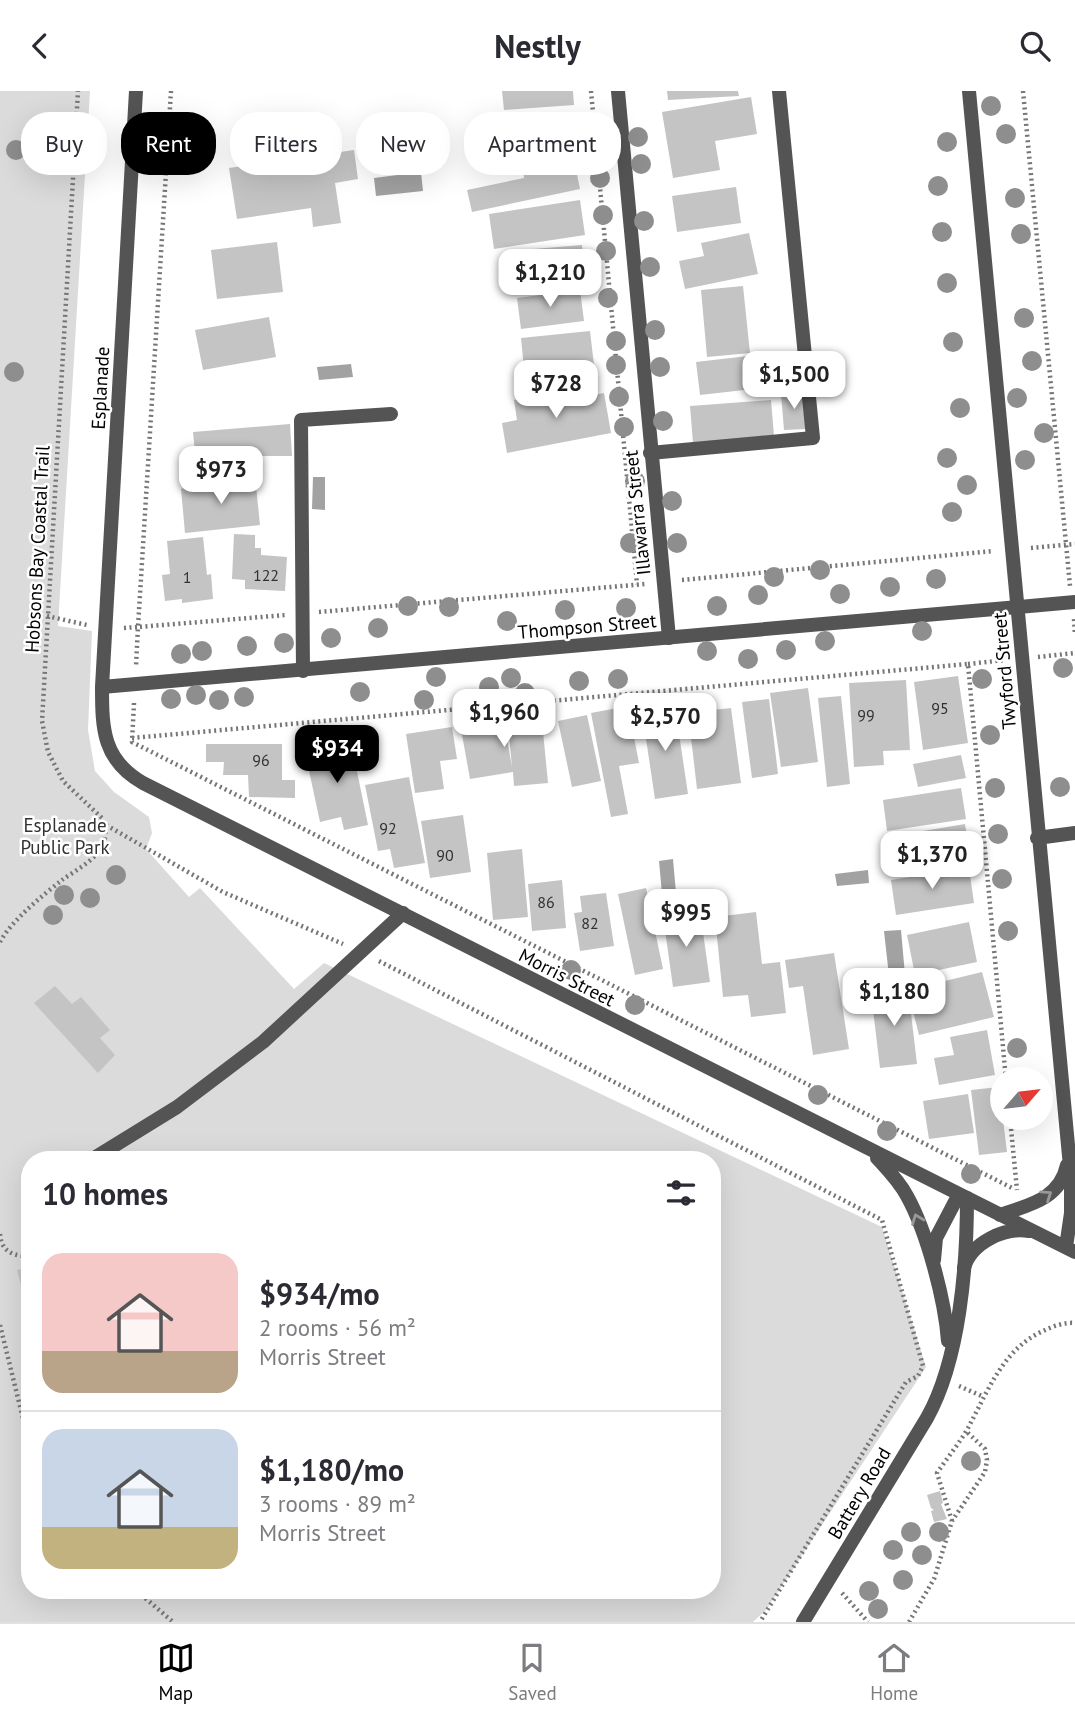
<!DOCTYPE html>
<html lang="en">
<head>
<meta charset="utf-8">
<style>
  :root { --surface:#fff; --page:#f7f7f7; --text:#2b2b33; --muted:#7c7c81; --line:#e1e1e2; --accent:#000 }
  body { margin:0; font-family:"PT Sans",sans-serif; background:var(--page); color:var(--text); height:100vh; display:flex; flex-direction:column; font-size:26px; white-space:nowrap }
  * { box-sizing:border-box; margin:0 }
  p { font-size:23px; color:var(--muted) }
  .icon { flex:none; width:38px; height:38px; fill:none; stroke:currentColor; stroke-width:2; stroke-linecap:round; stroke-linejoin:round }
  .map { position:relative; flex:1; overflow:hidden }
  .panel { position:absolute; left:21px; top:1060px; width:700px; height:448px; display:flex; flex-direction:column; background:var(--surface); border-radius:28px; box-shadow:0 7px 28px #0002 }
  .panel>* { flex:none }
  .hud { position:absolute; left:21px; top:21px; width:700px; height:63px; display:flex; gap:14px }
  .needle { width:46px; rotate:62deg }
  .fabs { position:absolute; left:990px; top:976px; display:grid; gap:14px }
  .fabs a { display:grid; place-items:center; width:63px; height:63px; border-radius:50%; background:var(--surface); box-shadow:0 7px 28px #0002; font-size:35px }
  .price { position:absolute; translate:-50% -60px; padding:0 16px; border-radius:14px; background:#fff; color:#222; font-size:23px; line-height:46px; filter:drop-shadow(0 2px 4px #0008) }
  .price::after { content:''; position:absolute; left:50%; top:42px; width:21px; height:16px; margin-left:-10px; background:inherit; clip-path:polygon(0 0,100% 0,50% 100%) }
  .price.selected { background:var(--accent); color:#fff }
  ul { padding:0; list-style:none }
  li { display:flex; align-items:center; gap:21px; height:175px; padding:0 21px }
  li+li { border-top:2px solid var(--line) }
  li span { display:grid; place-items:center; flex:none; width:196px; height:140px; border-radius:21px; color:#555 }
  li>.icon { margin-inline-start:auto }
  span .icon { width:84px; height:84px; fill:#fffc; stroke-width:1 }
  li b { font-size:30px }
  h2 { display:flex; justify-content:space-between; align-items:center; height:84px; padding:0 21px; font-size:30px }
  .pill { padding:0 24px; border-radius:28px; background:var(--surface); box-shadow:0 7px 28px #0002; font-size:24px; line-height:63px }
  .pill.selected { background:var(--accent); color:#fff }
  header { display:flex; justify-content:space-between; align-items:center; height:91px; padding:0 21px; background:var(--surface); font-size:32px; font-weight:700 }
  .tabs { display:flex; justify-content:space-around; align-items:center; height:98px; border-top:2px solid var(--line); background:var(--surface); font-size:19px; color:var(--muted) }
  .tabs a { display:grid; justify-items:center; gap:4px }
  .tabs .selected { color:var(--accent) }
  .map>svg:first-child { display:block }
</style>
</head>
<body>
<header><svg class="icon" aria-label="back" viewBox="0 0 24 24"><path d="M15 5l-7 7 7 7"/></svg>Nestly<svg class="icon" aria-label="search" viewBox="0 0 24 24"><circle cx="10" cy="10" r="6"/><path d="M15 15l6 6"/></svg></header>
<div class="map">
<svg width="1075" height="1531" viewBox="0 0 1075 1531">
  <rect width="100%" height="100%" fill="#fff"/>
  <path fill="#dbdbdb" fill-rule="evenodd" d="M 0,0 L 90,0 L 58,535 L 92,540 L 88,639 L 95,680 L 114,701 L 149,726 L 152,742 L 146,758 L 189,806 L 200,797 L 294,898 L 324,872 L 882,1136 L 926,1276 L 766,1519 L 753,1531 L 0,1531 ZM 30,1069 L 712,1069 L 712,1500 L 30,1500 Z"/>
  <path fill="#a2a2a2" d="M 421,81 L 423,100 L 376,105 L 374,87 Z
    M 351,273 L 353,286 L 319,289 L 317,276 Z
    M 313,386 L 325,386 L 325,419 L 312,418 Z
    M 673,768 L 676,802 L 662,803 L 659,770 Z
    M 868,779 L 869,792 L 837,795 L 835,783 Z
    M 901,839 L 905,884 L 889,885 L 884,840 Z"/>
  <path fill="#c4c4c4" d="M 502,0 L 573,0 L 574,14 L 504,19 Z
    M 667,0 L 738,0 L 739,5 L 668,9 Z
    M 751,6 L 757,43 L 715,50 L 720,79 L 673,87 L 662,21 Z
    M 582,23 L 585,59 L 483,68 L 480,32 Z
    M 354,59 L 358,88 L 335,92 L 341,132 L 313,136 L 311,117 L 237,128 L 229,77 Z
    M 574,68 L 580,98 L 472,121 L 467,99 L 524,87 L 523,79 Z
    M 736,96 L 741,132 L 677,141 L 672,105 Z
    M 580,109 L 585,144 L 494,158 L 489,123 Z
    M 749,142 L 758,183 L 685,198 L 679,170 L 704,165 L 701,152 Z
    M 277,151 L 283,201 L 217,208 L 211,159 Z
    M 582,154 L 585,190 L 512,196 L 509,160 Z
    M 743,195 L 750,262 L 707,266 L 701,199 Z
    M 580,199 L 584,230 L 521,238 L 517,207 Z
    M 269,226 L 276,266 L 203,279 L 195,239 Z
    M 590,240 L 596,291 L 526,298 L 521,247 Z
    M 748,265 L 753,298 L 700,304 L 696,271 Z
    M 581,296 L 583,306 L 604,302 L 611,342 L 507,362 L 502,332 L 517,329 L 514,309 Z
    M 803,301 L 806,338 L 784,339 L 781,303 Z
    M 771,309 L 774,345 L 693,352 L 690,315 Z
    M 290,333 L 292,365 L 251,365 L 251,373 L 236,375 L 236,379 L 201,382 L 199,361 L 195,362 L 193,341 Z
    M 255,385 L 260,434 L 185,442 L 181,398 L 184,397 L 184,395 L 224,391 L 224,398 L 233,397 L 232,387 Z
    M 234,443 L 255,444 L 255,457 L 261,457 L 261,464 L 287,466 L 285,500 L 245,498 L 245,489 L 232,488 Z
    M 203,446 L 207,484 L 211,483 L 213,508 L 182,512 L 182,508 L 165,510 L 162,484 L 170,483 L 167,450 Z
    M 958,585 L 968,652 L 923,659 L 914,591 Z
    M 906,589 L 910,659 L 883,660 L 884,674 L 854,676 L 849,592 Z
    M 808,597 L 818,671 L 781,676 L 770,602 Z
    M 841,605 L 850,693 L 827,696 L 818,607 Z
    M 769,608 L 778,683 L 752,687 L 742,611 Z
    M 628,615 L 639,672 L 619,675 L 628,723 L 611,726 L 591,622 Z
    M 675,616 L 688,703 L 655,708 L 642,621 Z
    M 731,617 L 741,692 L 697,698 L 690,638 L 715,635 L 713,619 Z
    M 502,620 L 512,676 L 508,633 L 542,630 L 548,692 L 514,695 L 513,681 L 470,688 L 459,627 Z
    M 587,624 L 601,690 L 572,696 L 558,630 Z
    M 452,636 L 457,668 L 440,670 L 444,698 L 415,702 L 406,643 Z
    M 351,651 L 368,734 L 344,739 L 341,726 L 320,731 L 305,661 Z
    M 206,653 L 282,653 L 282,689 L 295,689 L 295,707 L 249,706 L 248,684 L 223,684 L 224,671 L 206,671 Z
    M 961,664 L 966,687 L 918,696 L 913,673 Z
    M 409,686 L 425,772 L 394,777 L 390,758 L 378,760 L 365,694 Z
    M 961,697 L 966,728 L 887,740 L 883,709 Z
    M 463,724 L 471,781 L 430,787 L 421,730 Z
    M 965,733 L 970,763 L 906,774 L 904,763 L 890,766 L 887,746 Z
    M 522,758 L 528,826 L 493,829 L 487,762 Z
    M 969,777 L 974,812 L 896,824 L 891,789 Z
    M 562,789 L 566,837 L 532,840 L 528,793 Z
    M 646,797 L 663,878 L 635,884 L 618,803 Z
    M 606,802 L 614,855 L 580,860 L 574,822 L 582,821 L 580,805 Z
    M 700,820 L 710,891 L 673,896 L 663,825 Z
    M 756,821 L 762,873 L 780,871 L 786,922 L 751,926 L 748,904 L 723,906 L 715,826 Z
    M 969,831 L 977,871 L 915,884 L 907,844 Z
    M 834,862 L 849,958 L 813,964 L 803,895 L 789,897 L 785,869 Z
    M 982,881 L 994,926 L 919,944 L 913,920 L 930,916 L 924,895 Z
    M 55,895 L 72,913 L 81,906 L 110,939 L 100,947 L 115,964 L 98,982 L 34,912 Z
    M 908,897 L 917,973 L 880,977 L 871,902 Z
    M 987,939 L 995,984 L 939,994 L 934,967 L 954,964 L 950,946 Z
    M 999,996 L 1007,1061 L 979,1064 L 971,999 Z
    M 968,1003 L 974,1042 L 929,1048 L 923,1010 Z
    M 30,1176 L 30,1224 L 29,1224 L 17,1179 Z
    M 940,1400 L 943,1412 L 941,1413 L 947,1428 L 934,1431 L 931,1420 L 934,1419 L 931,1417 L 927,1404 Z"/>
  <g fill="none" stroke-linecap="round" stroke-linejoin="round">
    <path stroke="#767676" stroke-width="4.5" stroke-dasharray="2 3.5" stroke-linecap="butt" d="M 171,0 L 138,536 L 286,524
      M 591,0 L 637,493
      M 1023,0 L 1070,495
      M 1031,457 L 1075,453
      M 682,489 L 994,460
      M 319,521 L 645,493
      M 47,525 L 87,534
      M 1074,528 L 1075,544
      M 124,537 L 138,536 L 136,575
      M 1038,566 L 1075,562
      M 968,573 L 1005,569
      M 134,612 L 132,651 L 1014,1098
      M 132,647 L 968,573 L 1006,989
      M 106,734 L 223,801 L 343,853
      M 0,851 C 12,829 42,805 62,789 C 76,779 96,769 103,753 C 107,744 106,735 102,727 L 63,690 L 48,661 L 42,630 L 78,0
      M 379,870 L 882,1129 L 923,1275 L 918,1285 L 906,1291 L 760,1531
      M 1010,1027 L 1017,1099
      M 0,1143 C 1,1158 10,1164 24,1165
      M 0,1234 L 30,1356
      M 959,1295 L 984,1306
      M 952,1430 L 937,1382 C 947,1367 959,1353 968,1337 C 988,1300 1003,1258 1043,1240 C 1053,1235 1065,1231 1075,1232
      M 137,1500 L 173,1531
      M 842,1502 L 868,1531
      M 909,1531 L 934,1488 L 952,1430 L 985,1381 L 987,1369 L 985,1358 L 966,1340"/>
    <path stroke="#545454" stroke-width="14" d="M 650,362 L 813,347 L 779,0
      M 303,580 L 301,329 L 391,323
      M 91,1069 L 177,1016 L 263,951 L 403,822"/>
    <path stroke="#545454" stroke-width="14" d="M 618,0 L 669,547
      M 969,0 L 1071,1086 L 1071,1122 L 1066,1156
      M 1037,747 L 1075,742
      M 967,1107 L 1075,1161
      M 1000,1124 C 1029,1114 1060,1108 1067,1074
      M 964,1177 C 971,1152 1004,1136 1029,1140"/>
    <path stroke="#545454" stroke-width="14" d="M 136,0 L 102,596 C 102,639 103,669 143,692 L 967,1107 C 967,1174 960,1268 927,1327 L 803,1531
      M 102,596 L 1075,511
      M 877,1067 C 888,1079 899,1090 907,1105 C 927,1141 945,1209 948,1250
      M 934,1169 L 936,1147 L 959,1103"/>
  </g>
  <g fill="#8e8e8e">
    <circle cx="991" cy="15" r="10"/>
    <circle cx="601" cy="43" r="10"/>
    <circle cx="1006" cy="43" r="10"/>
    <circle cx="638" cy="46" r="10"/>
    <circle cx="947" cy="51" r="10"/>
    <circle cx="16" cy="59" r="10"/>
    <circle cx="641" cy="73" r="10"/>
    <circle cx="600" cy="87" r="10"/>
    <circle cx="938" cy="95" r="10"/>
    <circle cx="1015" cy="107" r="10"/>
    <circle cx="603" cy="124" r="10"/>
    <circle cx="644" cy="130" r="10"/>
    <circle cx="942" cy="141" r="10"/>
    <circle cx="1021" cy="143" r="10"/>
    <circle cx="606" cy="160" r="10"/>
    <circle cx="650" cy="176" r="10"/>
    <circle cx="947" cy="192" r="10"/>
    <circle cx="608" cy="207" r="10"/>
    <circle cx="1024" cy="227" r="10"/>
    <circle cx="655" cy="239" r="10"/>
    <circle cx="616" cy="250" r="10"/>
    <circle cx="953" cy="251" r="10"/>
    <circle cx="1032" cy="270" r="10"/>
    <circle cx="616" cy="274" r="10"/>
    <circle cx="660" cy="276" r="10"/>
    <circle cx="14" cy="281" r="10"/>
    <circle cx="619" cy="306" r="10"/>
    <circle cx="1017" cy="307" r="10"/>
    <circle cx="960" cy="317" r="10"/>
    <circle cx="663" cy="330" r="10"/>
    <circle cx="624" cy="336" r="10"/>
    <circle cx="1044" cy="342" r="10"/>
    <circle cx="947" cy="367" r="10"/>
    <circle cx="1025" cy="369" r="10"/>
    <circle cx="635" cy="390" r="10"/>
    <circle cx="967" cy="394" r="10"/>
    <circle cx="672" cy="410" r="10"/>
    <circle cx="952" cy="421" r="10"/>
    <circle cx="630" cy="452" r="10"/>
    <circle cx="677" cy="452" r="10"/>
    <circle cx="820" cy="479" r="10"/>
    <circle cx="774" cy="486" r="10"/>
    <circle cx="936" cy="488" r="10"/>
    <circle cx="890" cy="496" r="10"/>
    <circle cx="840" cy="503" r="10"/>
    <circle cx="758" cy="504" r="10"/>
    <circle cx="408" cy="515" r="10"/>
    <circle cx="717" cy="515" r="10"/>
    <circle cx="449" cy="516" r="10"/>
    <circle cx="626" cy="517" r="10"/>
    <circle cx="565" cy="519" r="10"/>
    <circle cx="507" cy="530" r="10"/>
    <circle cx="378" cy="537" r="10"/>
    <circle cx="922" cy="540" r="10"/>
    <circle cx="331" cy="547" r="10"/>
    <circle cx="825" cy="550" r="10"/>
    <circle cx="284" cy="552" r="10"/>
    <circle cx="247" cy="555" r="10"/>
    <circle cx="786" cy="559" r="10"/>
    <circle cx="202" cy="560" r="10"/>
    <circle cx="707" cy="560" r="10"/>
    <circle cx="181" cy="563" r="10"/>
    <circle cx="748" cy="568" r="10"/>
    <circle cx="1063" cy="577" r="10"/>
    <circle cx="436" cy="586" r="10"/>
    <circle cx="511" cy="587" r="10"/>
    <circle cx="618" cy="588" r="10"/>
    <circle cx="982" cy="588" r="10"/>
    <circle cx="579" cy="590" r="10"/>
    <circle cx="489" cy="596" r="10"/>
    <circle cx="360" cy="601" r="10"/>
    <circle cx="525" cy="602" r="10"/>
    <circle cx="196" cy="604" r="10"/>
    <circle cx="244" cy="606" r="10"/>
    <circle cx="171" cy="608" r="10"/>
    <circle cx="219" cy="609" r="10"/>
    <circle cx="424" cy="609" r="10"/>
    <circle cx="990" cy="644" r="10"/>
    <circle cx="1060" cy="696" r="10"/>
    <circle cx="995" cy="697" r="10"/>
    <circle cx="998" cy="743" r="10"/>
    <circle cx="116" cy="784" r="10"/>
    <circle cx="1002" cy="788" r="10"/>
    <circle cx="64" cy="804" r="10"/>
    <circle cx="90" cy="807" r="10"/>
    <circle cx="53" cy="824" r="10"/>
    <circle cx="1008" cy="840" r="10"/>
    <circle cx="571" cy="879" r="10"/>
    <circle cx="635" cy="914" r="10"/>
    <circle cx="1017" cy="957" r="10"/>
    <circle cx="818" cy="1004" r="10"/>
    <circle cx="887" cy="1040" r="10"/>
    <circle cx="971" cy="1083" r="10"/>
    <circle cx="971" cy="1370" r="10"/>
    <circle cx="911" cy="1441" r="10"/>
    <circle cx="939" cy="1441" r="10"/>
    <circle cx="893" cy="1459" r="10"/>
    <circle cx="922" cy="1464" r="10"/>
    <circle cx="903" cy="1489" r="10"/>
    <circle cx="869" cy="1500" r="10"/>
    <circle cx="878" cy="1518" r="10"/>
  </g>
  <defs><path id="oneway-chevron" d="M-2-3.5L2.5 0L-2 3.5" fill="none" stroke-width="1.6" stroke-linecap="round" stroke-linejoin="round" transform="scale(1.75)"/></defs>
  <g stroke="#989898">
    <use href="#oneway-chevron" transform="translate(1047 1104) rotate(-34)"/>
    <use href="#oneway-chevron" transform="translate(917 1128) rotate(-111)"/>
  </g>
  <g text-anchor="middle" dominant-baseline="central" stroke-width="5" stroke-linejoin="round" paint-order="stroke">
    <g font-size="16" fill="#313131">
      <text x="266" y="484">122</text>
      <text x="187" y="486">1</text>
      <text x="940" y="617">95</text>
      <text x="866" y="624">99</text>
      <text x="261" y="669">96</text>
      <text x="388" y="737">92</text>
      <text x="445" y="764">90</text>
      <text x="546" y="811">86</text>
      <text x="590" y="832">82</text>
    </g>
    <g font-size="19" fill="#000" stroke="#fff">
      <text transform="translate(100 297) rotate(-87)">Esplanade</text>
      <text transform="translate(637 422) rotate(-96)">Illawarra Street</text>
      <text transform="translate(37 458) rotate(-87)">Hobsons Bay Coastal Trail</text>
      <text transform="translate(587 535) rotate(-5)">Thompson Street</text>
      <text transform="translate(1004 580) rotate(-95)">Twyford Street</text>
      <text transform="translate(567 886) rotate(27)">Morris Street</text>
      <text transform="translate(859 1402) rotate(-59)">Battery Road</text>
    </g>
    <g font-size="19" fill="#323232" stroke="#fff">
      <text x="65" y="734">Esplanade<tspan x="65" dy="22">Public Park</tspan></text>
    </g>
  </g>
</svg>
<div class="fabs">
<a><svg class="needle" viewBox="-14 -14 28 28"><path d="M0-13l5 13h-10z" fill="#e53935"/><path d="M0 13l5-13h-10z" fill="#7c7c81"/></svg></a>
</div>
<b class="price" style="left:550px;top:218px">$1,210</b>
<b class="price" style="left:794px;top:320px">$1,500</b>
<b class="price" style="left:556px;top:329px">$728</b>
<b class="price" style="left:221px;top:415px">$973</b>
<b class="price" style="left:504px;top:658px">$1,960</b>
<b class="price" style="left:665px;top:662px">$2,570</b>
<b class="price selected" style="left:337px;top:694px">$934</b>
<b class="price" style="left:932px;top:800px">$1,370</b>
<b class="price" style="left:686px;top:858px">$995</b>
<b class="price" style="left:894px;top:937px">$1,180</b>
<div class="hud">
<a class="pill">Buy</a>
<a class="pill selected">Rent</a>
<a class="pill">Filters</a>
<a class="pill">New</a>
<a class="pill">Apartment</a>
</div>
<section class="panel">
<h2>10 homes<svg class="icon" aria-label="filters" viewBox="0 0 24 24"><path d="M4 7h16M4 17h16"/><circle cx="9" cy="7" r="2"/><circle cx="15" cy="17" r="2"/></svg></h2>
<ul>
<li><span style="background:linear-gradient(#f6c9c9 70%,#b9a48a 0)"><svg class="icon" aria-label="home" viewBox="0 0 24 24"><path d="M3 11l9-7 9 7M6 9v11h12V9"/></svg></span><div><b>$934/mo</b><p>2 rooms · 56 m²</p><p>Morris Street</p></div></li>
<li><span style="background:linear-gradient(#c9d6e8 70%,#c2b280 0)"><svg class="icon" aria-label="home" viewBox="0 0 24 24"><path d="M3 11l9-7 9 7M6 9v11h12V9"/></svg></span><div><b>$1,180/mo</b><p>3 rooms · 89 m²</p><p>Morris Street</p></div></li>
</ul>
</section>
</div>
<nav class="tabs">
<a class="selected"><svg class="icon" aria-label="map" viewBox="0 0 24 24"><path d="M3 6l6-2 6 2 6-2v14l-6 2-6-2-6 2zM9 4v14M15 6v14"/></svg>Map</a>
<a><svg class="icon" aria-label="saved" viewBox="0 0 24 24"><path d="M7 4h10v16l-5-4-5 4z"/></svg>Saved</a>
<a><svg class="icon" aria-label="home" viewBox="0 0 24 24"><path d="M3 11l9-7 9 7M6 9v11h12V9"/></svg>Home</a>
</nav>
</body>
</html>
